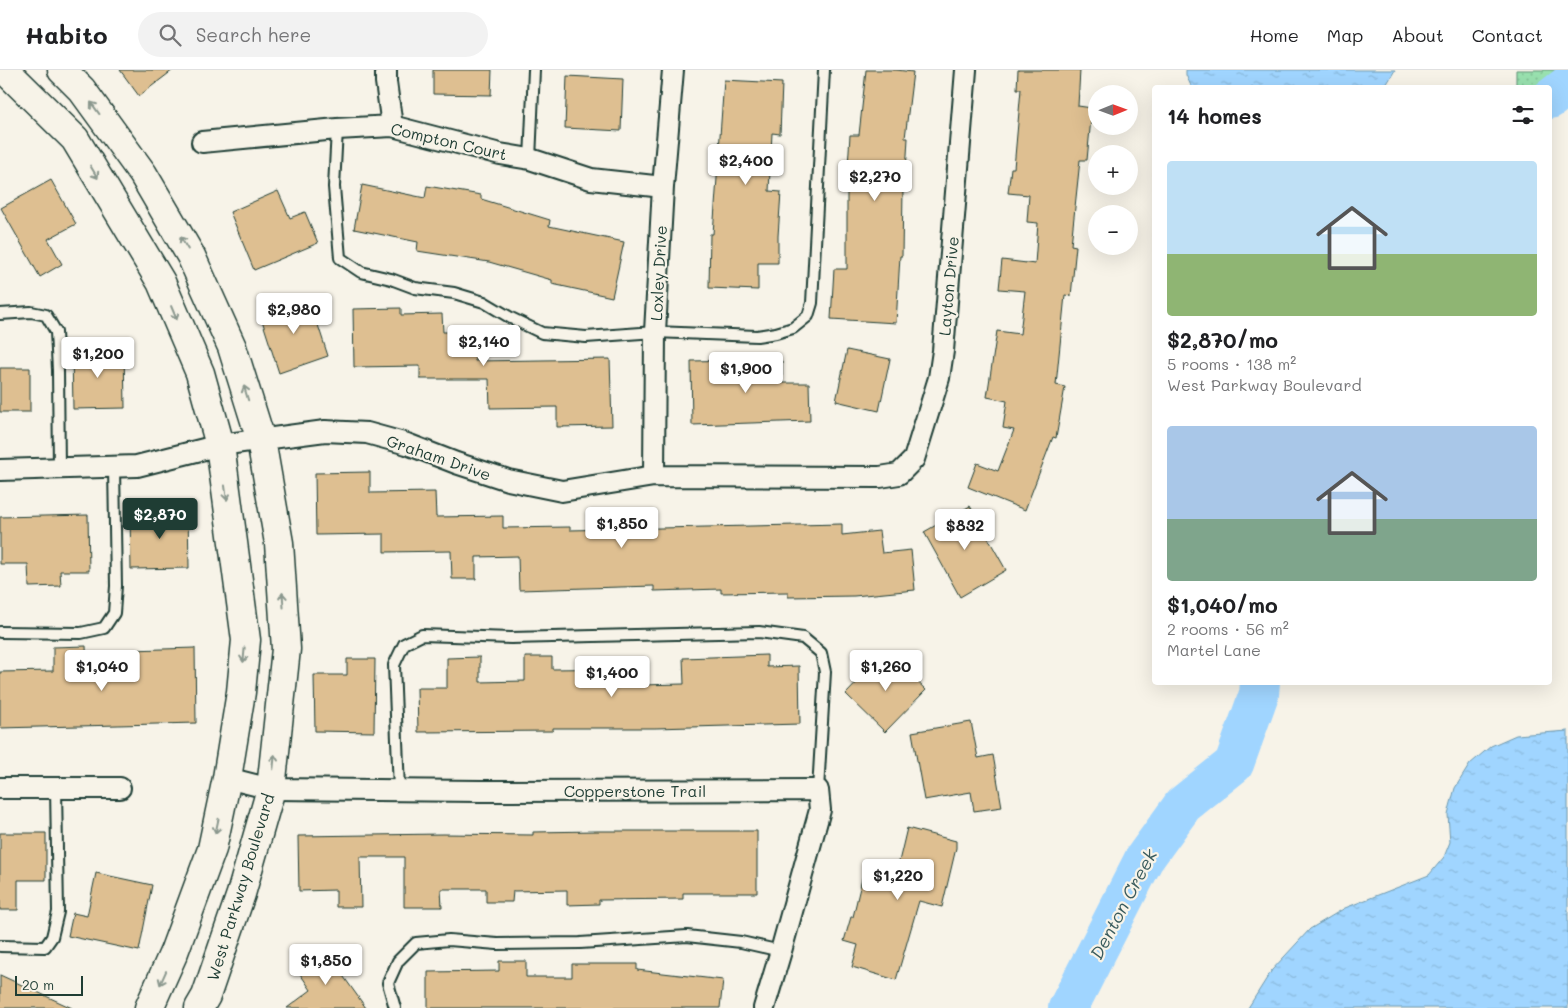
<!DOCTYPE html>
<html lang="en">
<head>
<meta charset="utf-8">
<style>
  :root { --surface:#fff; --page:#f2f2f2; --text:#202124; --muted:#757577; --line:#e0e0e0; --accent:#1f3d34 }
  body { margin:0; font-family:Mali,sans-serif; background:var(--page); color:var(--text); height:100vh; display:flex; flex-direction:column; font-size:19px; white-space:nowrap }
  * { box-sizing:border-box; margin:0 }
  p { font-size:16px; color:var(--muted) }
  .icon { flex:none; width:28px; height:28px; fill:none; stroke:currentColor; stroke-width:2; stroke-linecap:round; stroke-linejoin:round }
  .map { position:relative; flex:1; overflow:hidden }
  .drawer { position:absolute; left:1152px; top:15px; width:400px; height:600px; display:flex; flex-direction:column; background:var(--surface); border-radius:5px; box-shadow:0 5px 20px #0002 }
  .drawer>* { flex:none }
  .needle { width:32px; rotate:89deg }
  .fabs { position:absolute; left:1088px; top:15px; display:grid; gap:10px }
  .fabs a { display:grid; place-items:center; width:50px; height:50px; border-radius:50%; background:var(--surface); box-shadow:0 5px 20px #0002; font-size:25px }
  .scale { position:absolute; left:15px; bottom:12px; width:68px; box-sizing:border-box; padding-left:5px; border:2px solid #1f3d34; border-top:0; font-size:14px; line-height:18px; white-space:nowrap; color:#1f3d34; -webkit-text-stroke:4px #f7f3e8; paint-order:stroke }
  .price { position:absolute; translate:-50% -42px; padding:0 11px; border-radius:5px; background:#fff; color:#222; font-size:16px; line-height:32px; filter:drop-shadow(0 1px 2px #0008) }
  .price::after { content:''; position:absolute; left:50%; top:30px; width:15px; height:11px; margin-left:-8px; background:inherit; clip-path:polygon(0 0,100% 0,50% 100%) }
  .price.current { background:var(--accent); color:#fff }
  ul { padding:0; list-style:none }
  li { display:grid; align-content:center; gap:10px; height:265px; padding:0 15px }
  li span { display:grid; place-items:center; height:155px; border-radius:5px; color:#555 }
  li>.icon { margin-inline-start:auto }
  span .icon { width:90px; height:90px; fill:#fffc; stroke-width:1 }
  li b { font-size:21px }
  h2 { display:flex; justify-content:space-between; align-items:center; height:60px; padding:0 15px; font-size:21px }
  header { display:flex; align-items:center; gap:30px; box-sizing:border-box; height:70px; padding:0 25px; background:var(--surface); border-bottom:1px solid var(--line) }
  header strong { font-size:24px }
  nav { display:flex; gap:28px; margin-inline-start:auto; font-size:18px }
  .search { width:350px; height:45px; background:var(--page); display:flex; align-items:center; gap:12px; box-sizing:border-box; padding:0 18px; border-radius:28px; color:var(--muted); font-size:19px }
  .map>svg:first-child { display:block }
</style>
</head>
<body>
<header>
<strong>Habito</strong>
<div class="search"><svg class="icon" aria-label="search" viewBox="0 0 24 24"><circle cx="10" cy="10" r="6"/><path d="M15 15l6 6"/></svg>Search here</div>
<nav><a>Home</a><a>Map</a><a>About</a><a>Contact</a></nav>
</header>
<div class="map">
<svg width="1568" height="938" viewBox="0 0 1568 938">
  <defs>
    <pattern id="park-dots" width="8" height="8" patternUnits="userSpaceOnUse" patternTransform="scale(1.25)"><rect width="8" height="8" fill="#99e1af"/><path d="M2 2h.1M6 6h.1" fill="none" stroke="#83c297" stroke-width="1.8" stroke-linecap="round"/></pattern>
    <pattern id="water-ripples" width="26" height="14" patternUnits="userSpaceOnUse" patternTransform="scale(1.25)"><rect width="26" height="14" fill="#a0d5ff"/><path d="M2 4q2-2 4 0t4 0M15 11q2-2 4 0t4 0" fill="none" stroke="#89b8db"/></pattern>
  </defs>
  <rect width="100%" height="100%" fill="#f7f3e8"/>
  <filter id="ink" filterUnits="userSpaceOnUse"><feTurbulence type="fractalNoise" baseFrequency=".02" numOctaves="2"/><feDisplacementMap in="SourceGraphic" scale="10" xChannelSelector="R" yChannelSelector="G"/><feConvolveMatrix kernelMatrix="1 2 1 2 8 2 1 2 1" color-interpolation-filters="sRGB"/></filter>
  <g filter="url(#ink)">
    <path fill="url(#park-dots)" stroke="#5c8f72" d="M 1516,0 L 1568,0 L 1568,15 L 1550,29 L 1550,18 L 1516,17 Z"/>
    <path fill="url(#water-ripples)" stroke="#6c98ae" d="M 1186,0 L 1395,0 L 1385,17 L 1192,18 L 1186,5 Z
      M 1568,661 L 1568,938 L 1248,938 L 1272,900 L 1310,859 L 1345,838 L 1429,805 L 1444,787 L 1450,772 L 1448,744 L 1455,718 L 1470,694 L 1491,676 L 1516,665 Z"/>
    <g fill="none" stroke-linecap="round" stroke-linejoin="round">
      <path stroke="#a0d5ff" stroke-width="40" d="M 1550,29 L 1568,15
        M 1068,938 L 1144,789 L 1183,735 L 1234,694 L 1259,624 L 1260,612"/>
    </g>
    <path fill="#debf91" stroke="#1f3d34" d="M 120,0 L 173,0 L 139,26 Z
      M 433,0 L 492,0 L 491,25 L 433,24 Z
      M 866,0 L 896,0 L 913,2 L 905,68 L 908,68 L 905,119 L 903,119 L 902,186 L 900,186 L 896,253 L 831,249 L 834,199 L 847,199 L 847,112 L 850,65 L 859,65 Z
      M 1018,0 L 1080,0 L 1078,36 L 1092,38 L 1087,90 L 1080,90 L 1071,175 L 1076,176 L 1071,226 L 1065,225 L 1056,315 L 1065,317 L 1056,368 L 1053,367 L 1025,440 L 968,417 L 977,393 L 998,401 L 1014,360 L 1003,358 L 1007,331 L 987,327 L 997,261 L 1020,264 L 1025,221 L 999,219 L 1002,190 L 1035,194 L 1038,153 L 1027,152 L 1029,125 L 1008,123 L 1011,98 L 1014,98 L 1021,19 L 1017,19 Z
      M 567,6 L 623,9 L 621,61 L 565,58 Z
      M 724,10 L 782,13 L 780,64 L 772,63 L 769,121 L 781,122 L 778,166 L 778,193 L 758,193 L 758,220 L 709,218 L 710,164 L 713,164 Z
      M 51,110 L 76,154 L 48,169 L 62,194 L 40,207 L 1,138 Z
      M 362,115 L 425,128 L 427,116 L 481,125 L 481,129 L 550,150 L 549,156 L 624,172 L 612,227 L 552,214 L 552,210 L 489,192 L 417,181 L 418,172 L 354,159 Z
      M 278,121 L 290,148 L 305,142 L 318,173 L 254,200 L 230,142 Z
      M 309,227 L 328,286 L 279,303 L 260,244 Z
      M 401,238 L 401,245 L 442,244 L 443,262 L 475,262 L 475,291 L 610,289 L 612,356 L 557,357 L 557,337 L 490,338 L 489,309 L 420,309 L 420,296 L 354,297 L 353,239 Z
      M 124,279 L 125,338 L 73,339 L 72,280 Z
      M 847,280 L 890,289 L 879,341 L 836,331 Z
      M 744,290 L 744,292 L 782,291 L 782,313 L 809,313 L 810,351 L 692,355 L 691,291 Z
      M 0,298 L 30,298 L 30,342 L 0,342 Z
      M 370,402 L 370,423 L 435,422 L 436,447 L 503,446 L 503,458 L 570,457 L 570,460 L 842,454 L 842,465 L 879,461 L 882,483 L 911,480 L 915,520 L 854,526 L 788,527 L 788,522 L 721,523 L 721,519 L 654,521 L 654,516 L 519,520 L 518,486 L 476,487 L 476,509 L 452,509 L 451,481 L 384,482 L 384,464 L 316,465 L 315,403 Z
      M 970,436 L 1006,500 L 960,527 L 924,462 Z
      M 188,442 L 189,498 L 131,499 L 130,443 Z
      M 88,445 L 89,501 L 60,501 L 61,516 L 29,517 L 28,494 L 0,494 L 0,447 Z
      M 86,576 L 87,606 L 132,605 L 131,580 L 195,578 L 196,653 L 0,658 L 0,602 L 53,601 L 53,577 Z
      M 886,582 L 926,620 L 885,662 L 846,624 Z
      M 767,585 L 767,597 L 799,596 L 800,654 L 655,658 L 553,658 L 553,661 L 418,662 L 417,618 L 447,618 L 447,588 L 480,587 L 480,612 L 525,611 L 525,587 L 552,587 L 552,599 L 640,598 L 640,615 L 684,614 L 683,588 Z
      M 347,589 L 375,589 L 374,662 L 315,661 L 314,605 L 347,605 Z
      M 971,652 L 978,688 L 993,685 L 1002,737 L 974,741 L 971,722 L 924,730 L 912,662 Z
      M 907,758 L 956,771 L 956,778 L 942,837 L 919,831 L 896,910 L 852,897 L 858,875 L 844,871 L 851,847 L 853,847 L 866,792 L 897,800 Z
      M 597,761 L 757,761 L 757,823 L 683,823 L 683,829 L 599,830 L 599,834 L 567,835 L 567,820 L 513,821 L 512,832 L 486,832 L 486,819 L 441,819 L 442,837 L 404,837 L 404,787 L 360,787 L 361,837 L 336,837 L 336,820 L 299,821 L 298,766 L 443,764 L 533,765 L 533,762 Z
      M 0,763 L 46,763 L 46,810 L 18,810 L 18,840 L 0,840 Z
      M 96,803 L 152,815 L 139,881 L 68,866 L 73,843 L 87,846 Z
      M 324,879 L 366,938 L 287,938 L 311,920 L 296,898 Z
      M 499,891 L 526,891 L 526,907 L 572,907 L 572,894 L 637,894 L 637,900 L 723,910 L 720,938 L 428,938 L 428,902 L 499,901 Z
      M 0,905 L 72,938 L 0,938 Z"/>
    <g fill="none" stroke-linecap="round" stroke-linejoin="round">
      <defs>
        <path id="lane" d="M 337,59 L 334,117 L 340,188 L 361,202 L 391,209 L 415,218 L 454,223 L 484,232 L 511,248 L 542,263 L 586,267 L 655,262 L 757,266 L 776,263 L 793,258 L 808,246 L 812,233 L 824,0
          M 530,89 L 534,0
          M 0,244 L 31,242 L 46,245 L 56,262 L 58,300 L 59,398
          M 0,562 L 81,563 L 104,558 L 114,543 L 116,516 L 114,397
          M 399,720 L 394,595 L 404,574 L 422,565 L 511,568 L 759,562 L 803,568 L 821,583 L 825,602 L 818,720
          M 0,876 L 45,877 L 52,867 L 58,842 L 56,718
          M 395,938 L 388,913 L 398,891 L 416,873 L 449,870 L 497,874 L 580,873 L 687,866 L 741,872 L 781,881"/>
        <path id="street" d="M 386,0 L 386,12 L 392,56
          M 202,72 L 337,59 L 392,56 L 500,84 L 530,89 L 591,109 L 663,117
          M 0,400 L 137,396 L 220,375 L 325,361 L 367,363 L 407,374 L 456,393 L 508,410 L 562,421 L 654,406 L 880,407 L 899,404 L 914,389 L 939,308 L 943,281 L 966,0
          M 654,406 L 655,262 L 663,117 L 673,0
          M 227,708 L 271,719 L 480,721 L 818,720 L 820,740 L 781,881 L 764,938
          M 0,718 L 120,718"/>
        <path id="secondary" d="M 5,0 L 75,69 L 161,212 L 200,303 L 220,375 L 246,570 L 241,622 L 227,708 L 212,779 L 174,882 L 149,938
          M 62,0 L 82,20 L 143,104 L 191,186 L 232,277 L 261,370 L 279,473 L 286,579 L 271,719 L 241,824 L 206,926 L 199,938"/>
      </defs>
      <use href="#lane" stroke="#1f3d34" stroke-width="14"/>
      <use href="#street" stroke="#1f3d34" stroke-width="24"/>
      <use href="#secondary" stroke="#1f3d34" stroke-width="31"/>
      <use href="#lane" stroke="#f7f3e8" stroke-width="10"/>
      <use href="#street" stroke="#f7f3e8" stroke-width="20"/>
      <use href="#secondary" stroke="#f7f3e8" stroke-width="28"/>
    </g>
    <defs><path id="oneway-shaft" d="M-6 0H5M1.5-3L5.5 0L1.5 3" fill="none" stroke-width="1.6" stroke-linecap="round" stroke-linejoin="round" transform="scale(1.25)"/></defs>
    <g stroke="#8b988e">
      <use href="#oneway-shaft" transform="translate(95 38) rotate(-126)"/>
      <use href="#oneway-shaft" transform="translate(94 102) rotate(59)"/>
      <use href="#oneway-shaft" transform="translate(184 173) rotate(-121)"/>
      <use href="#oneway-shaft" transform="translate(174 243) rotate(67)"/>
      <use href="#oneway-shaft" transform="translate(246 323) rotate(-107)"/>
      <use href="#oneway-shaft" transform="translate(226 423) rotate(82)"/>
      <use href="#oneway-shaft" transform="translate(283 530) rotate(-94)"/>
      <use href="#oneway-shaft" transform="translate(244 585) rotate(95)"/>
      <use href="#oneway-shaft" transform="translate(274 692) rotate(-84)"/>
      <use href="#oneway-shaft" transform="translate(217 756) rotate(102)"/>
      <use href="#oneway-shaft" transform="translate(163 908) rotate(114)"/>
    </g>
  </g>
  <g text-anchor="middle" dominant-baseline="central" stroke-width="4.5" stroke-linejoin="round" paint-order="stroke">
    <g font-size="16" fill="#1f3d34" stroke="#f7f3e8">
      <text transform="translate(449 71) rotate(13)">Compton Court</text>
      <text transform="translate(658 203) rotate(-87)">Loxley Drive</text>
      <text transform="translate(948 216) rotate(-85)">Layton Drive</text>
      <text transform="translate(439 387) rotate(19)">Graham Drive</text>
      <text x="635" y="720">Copperstone Trail</text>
      <text transform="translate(240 817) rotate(-73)">West Parkway Boulevard</text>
    </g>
    <g font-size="18" font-style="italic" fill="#395b5d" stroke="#f7f3e8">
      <text transform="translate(1123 834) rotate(-62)">Denton Creek</text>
    </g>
  </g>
</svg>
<div class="fabs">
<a><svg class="needle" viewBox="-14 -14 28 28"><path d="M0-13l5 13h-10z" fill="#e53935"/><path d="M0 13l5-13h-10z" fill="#757577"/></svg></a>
<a>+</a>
<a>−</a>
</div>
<div class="scale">20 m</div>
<b class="price" style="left:746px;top:116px">$2,400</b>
<b class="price" style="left:875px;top:132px">$2,270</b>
<b class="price" style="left:294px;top:265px">$2,980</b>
<b class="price" style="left:484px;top:297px">$2,140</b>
<b class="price" style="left:98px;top:309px">$1,200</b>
<b class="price" style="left:746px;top:324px">$1,900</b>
<b class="price current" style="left:160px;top:470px">$2,870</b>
<b class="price" style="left:622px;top:479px">$1,850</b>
<b class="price" style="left:965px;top:481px">$832</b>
<b class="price" style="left:102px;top:622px">$1,040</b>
<b class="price" style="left:886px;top:622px">$1,260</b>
<b class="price" style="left:612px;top:628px">$1,400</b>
<b class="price" style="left:898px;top:831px">$1,220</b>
<b class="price" style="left:326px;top:916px">$1,850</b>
<section class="drawer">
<h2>14 homes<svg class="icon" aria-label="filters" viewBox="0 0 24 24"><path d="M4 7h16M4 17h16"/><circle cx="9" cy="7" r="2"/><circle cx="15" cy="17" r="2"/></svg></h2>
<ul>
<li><span style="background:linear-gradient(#bfe0f5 60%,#8fb573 0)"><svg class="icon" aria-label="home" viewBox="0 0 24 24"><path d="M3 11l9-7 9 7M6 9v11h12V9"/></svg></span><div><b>$2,870/mo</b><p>5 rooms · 138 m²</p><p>West Parkway Boulevard</p></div></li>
<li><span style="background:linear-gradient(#a9c7e8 60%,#7fa58c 0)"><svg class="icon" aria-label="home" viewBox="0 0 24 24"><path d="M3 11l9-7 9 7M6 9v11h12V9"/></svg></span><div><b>$1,040/mo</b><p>2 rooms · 56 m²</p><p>Martel Lane</p></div></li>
</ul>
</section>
</div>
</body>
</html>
